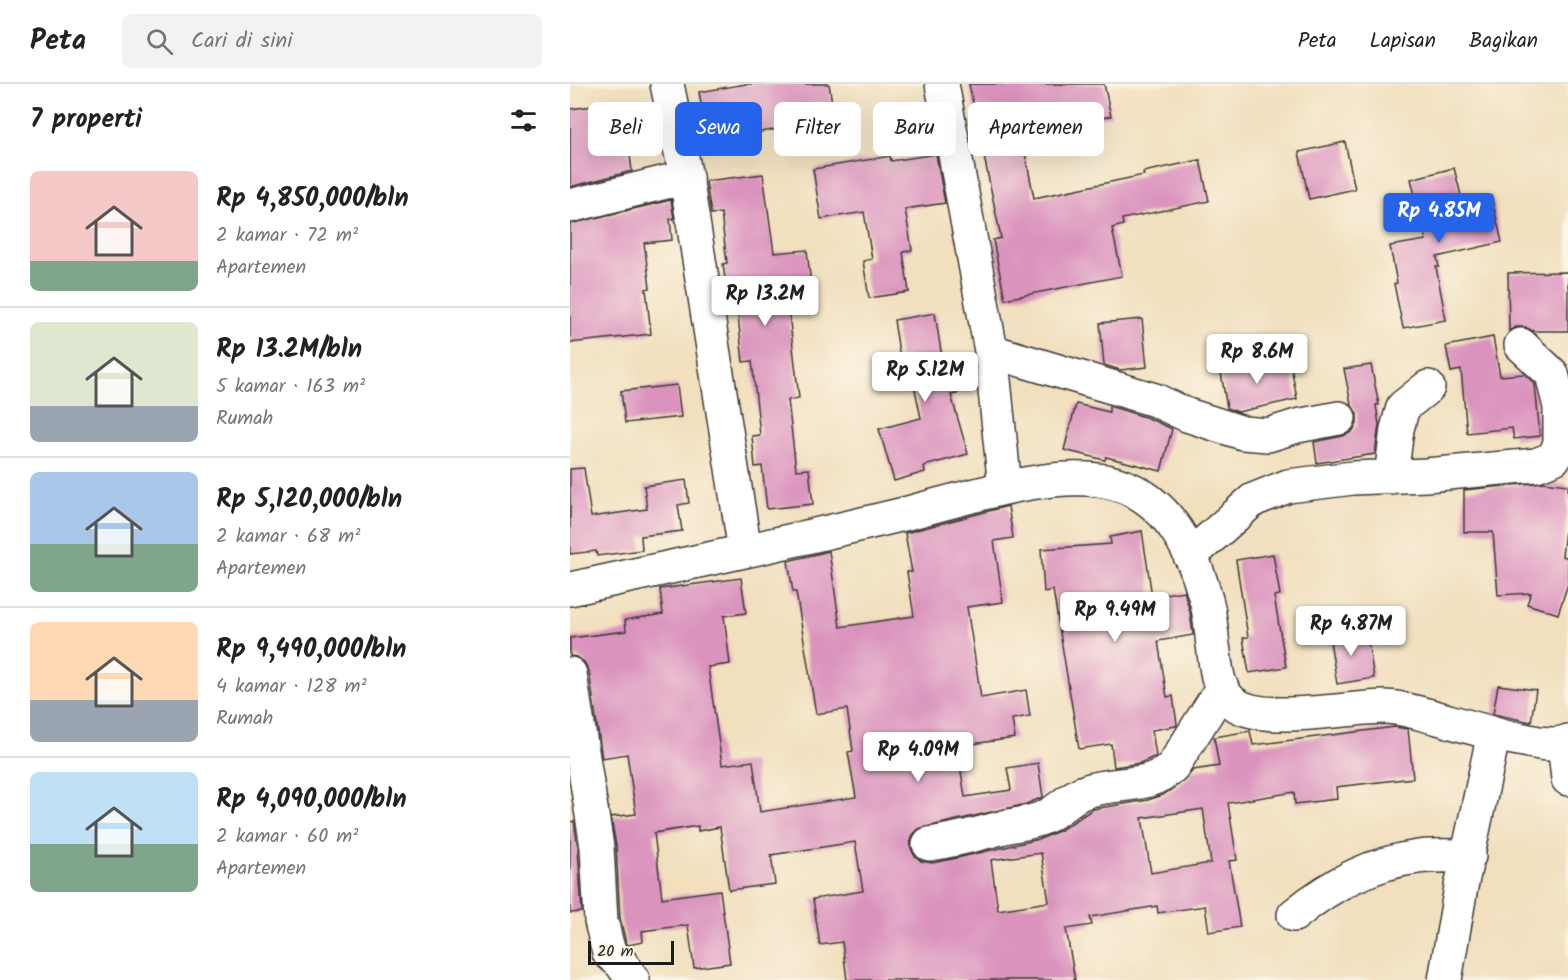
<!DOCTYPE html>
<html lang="id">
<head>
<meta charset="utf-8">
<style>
  :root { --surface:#fff; --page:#f2f2f2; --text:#222; --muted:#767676; --line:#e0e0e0; --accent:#2563eb }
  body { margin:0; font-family:Kalam,sans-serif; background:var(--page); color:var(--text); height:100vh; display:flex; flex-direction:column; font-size:22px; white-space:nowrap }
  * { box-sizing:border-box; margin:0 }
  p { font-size:20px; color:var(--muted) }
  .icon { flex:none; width:33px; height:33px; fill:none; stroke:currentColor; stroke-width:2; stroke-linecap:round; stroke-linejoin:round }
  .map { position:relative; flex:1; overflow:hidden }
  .side { display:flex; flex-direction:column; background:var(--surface); width:570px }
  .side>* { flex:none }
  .hud { position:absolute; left:18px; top:18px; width:570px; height:54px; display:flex; gap:12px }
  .scale { position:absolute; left:18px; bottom:15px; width:86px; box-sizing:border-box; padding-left:6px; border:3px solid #1c1c1c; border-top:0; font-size:16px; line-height:21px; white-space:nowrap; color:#1c1c1c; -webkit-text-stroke:4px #fcf5e5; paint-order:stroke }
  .price { position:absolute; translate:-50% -51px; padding:0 14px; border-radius:6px; background:#fff; color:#222; font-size:20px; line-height:39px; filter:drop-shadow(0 2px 3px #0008) }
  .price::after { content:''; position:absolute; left:50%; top:36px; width:18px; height:14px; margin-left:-9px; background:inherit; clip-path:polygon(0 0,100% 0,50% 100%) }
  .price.active { background:var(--accent); color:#fff }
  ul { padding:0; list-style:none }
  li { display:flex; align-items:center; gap:18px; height:150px; padding:0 30px }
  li+li { border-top:2px solid var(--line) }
  li span { display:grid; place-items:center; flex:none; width:168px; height:120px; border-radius:9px; color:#555 }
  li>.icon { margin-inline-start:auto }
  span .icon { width:72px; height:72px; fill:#fffc; stroke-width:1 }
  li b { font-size:26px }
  h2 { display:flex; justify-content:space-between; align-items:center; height:72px; padding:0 30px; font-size:26px }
  .tag { padding:0 21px; border-radius:9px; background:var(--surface); box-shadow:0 6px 24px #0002; font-size:21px; line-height:54px }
  .tag.active { background:var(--accent); color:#fff }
  header { display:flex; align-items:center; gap:36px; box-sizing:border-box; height:84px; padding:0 30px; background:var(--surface); border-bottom:2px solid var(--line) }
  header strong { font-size:28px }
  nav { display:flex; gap:33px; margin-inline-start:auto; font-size:21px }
  .search { width:420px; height:54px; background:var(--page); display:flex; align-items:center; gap:15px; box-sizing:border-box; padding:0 21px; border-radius:9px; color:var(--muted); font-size:22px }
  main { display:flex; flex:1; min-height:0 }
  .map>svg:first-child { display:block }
</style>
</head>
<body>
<header>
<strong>Peta</strong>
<div class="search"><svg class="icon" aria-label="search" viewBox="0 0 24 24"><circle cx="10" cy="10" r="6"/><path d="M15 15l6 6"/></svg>Cari di sini</div>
<nav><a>Peta</a><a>Lapisan</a><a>Bagikan</a></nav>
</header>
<main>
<section class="side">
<h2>7 properti<svg class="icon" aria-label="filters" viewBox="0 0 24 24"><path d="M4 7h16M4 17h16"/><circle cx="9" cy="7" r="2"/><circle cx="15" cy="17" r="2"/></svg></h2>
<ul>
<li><span style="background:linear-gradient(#f6c9c9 75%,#7fa58c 0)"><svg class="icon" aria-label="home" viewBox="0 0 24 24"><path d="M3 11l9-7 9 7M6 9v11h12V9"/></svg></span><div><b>Rp 4,850,000/bln</b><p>2 kamar · 72 m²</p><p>Apartemen</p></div></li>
<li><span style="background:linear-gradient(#dfe7d0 70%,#9aa5b1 0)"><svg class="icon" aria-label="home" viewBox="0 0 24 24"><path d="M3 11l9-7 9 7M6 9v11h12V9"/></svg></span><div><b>Rp 13.2M/bln</b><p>5 kamar · 163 m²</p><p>Rumah</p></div></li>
<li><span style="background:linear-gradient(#a9c7e8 60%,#7fa58c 0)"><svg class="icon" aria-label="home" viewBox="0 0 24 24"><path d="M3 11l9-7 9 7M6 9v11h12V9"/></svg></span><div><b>Rp 5,120,000/bln</b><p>2 kamar · 68 m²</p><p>Apartemen</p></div></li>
<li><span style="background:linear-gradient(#ffd9b3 65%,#9aa5b1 0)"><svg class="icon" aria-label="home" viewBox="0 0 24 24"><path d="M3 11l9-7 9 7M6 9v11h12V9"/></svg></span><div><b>Rp 9,490,000/bln</b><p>4 kamar · 128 m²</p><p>Rumah</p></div></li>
<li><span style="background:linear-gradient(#bfe0f5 60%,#7fa58c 0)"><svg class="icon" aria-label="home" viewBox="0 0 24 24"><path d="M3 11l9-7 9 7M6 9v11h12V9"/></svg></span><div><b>Rp 4,090,000/bln</b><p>2 kamar · 60 m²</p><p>Apartemen</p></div></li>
</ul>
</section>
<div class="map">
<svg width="998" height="896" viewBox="0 0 998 896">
  <rect width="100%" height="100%" fill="#fcf5e5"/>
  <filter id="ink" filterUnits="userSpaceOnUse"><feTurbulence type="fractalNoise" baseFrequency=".0167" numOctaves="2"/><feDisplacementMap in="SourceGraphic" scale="12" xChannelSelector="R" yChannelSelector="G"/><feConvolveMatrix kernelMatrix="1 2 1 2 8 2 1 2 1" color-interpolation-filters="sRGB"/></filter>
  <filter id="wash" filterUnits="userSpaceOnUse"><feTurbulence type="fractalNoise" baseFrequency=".008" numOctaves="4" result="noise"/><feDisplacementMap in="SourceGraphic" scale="24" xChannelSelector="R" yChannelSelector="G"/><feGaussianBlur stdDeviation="1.35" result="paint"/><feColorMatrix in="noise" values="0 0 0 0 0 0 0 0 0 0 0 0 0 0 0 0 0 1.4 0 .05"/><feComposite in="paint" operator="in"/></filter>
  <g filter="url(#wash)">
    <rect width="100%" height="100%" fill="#f1dfbe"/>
    <g id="blocks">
      <path fill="#da93bd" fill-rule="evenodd" d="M 176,0 L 259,0 L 263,25 L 229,31 L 231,41 L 138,57 L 129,8 Z
        M 399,0 L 534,0 L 541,32 L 473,46 L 475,55 L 453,59 L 464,114 L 574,91 L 573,88 L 630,76 L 639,117 L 552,135 L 553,141 L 542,144 L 552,192 L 435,215 L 423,156 L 431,154 Z
        M 47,19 L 53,65 L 59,64 L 62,87 L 0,103 L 0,25 Z
        M 775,58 L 785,105 L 739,115 L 729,68 Z
        M 366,70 L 375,119 L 335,125 L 342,166 L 333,168 L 339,208 L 299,214 L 293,177 L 302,175 L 294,128 L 251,135 L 243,85 L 320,72 L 321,77 Z
        M 884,84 L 893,119 L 921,112 L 932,158 L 867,173 L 869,183 L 866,183 L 876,236 L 833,244 L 824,200 L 827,199 L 820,162 L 856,156 L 841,95 Z
        M 193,90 L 204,169 L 237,166 L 242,210 L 217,213 L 229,314 L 218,316 L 226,386 L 239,385 L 243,420 L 197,425 L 192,382 L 185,383 L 182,352 L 190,351 L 182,277 L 173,278 L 167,223 L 159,224 L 153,180 L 157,179 L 151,129 L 141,130 L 136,97 Z
        M 101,116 L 104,135 L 100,135 L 102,156 L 74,159 L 80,204 L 76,205 L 81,250 L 0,259 L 0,140 Z
        M 998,188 L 998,247 L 963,247 L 955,243 L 946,243 L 939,247 L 938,189 Z
        M 365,229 L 372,274 L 381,272 L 387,310 L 381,311 L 398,370 L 354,382 L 355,388 L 324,397 L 309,345 L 351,334 L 338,272 L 330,274 L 324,236 Z
        M 572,235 L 577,283 L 550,286 L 534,281 L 530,239 Z
        M 923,253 L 930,292 L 954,290 L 965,300 L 970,352 L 944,355 L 942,344 L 897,349 L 891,286 L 881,288 L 876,262 Z
        M 720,277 L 727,315 L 668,328 L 657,324 L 650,283 L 679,278 L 680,284 Z
        M 801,281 L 809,321 L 806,321 L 809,340 L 805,370 L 747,379 L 744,358 L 773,352 L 782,348 L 787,340 L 787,330 L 781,320 L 774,285 Z
        M 107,301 L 111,333 L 55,339 L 51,307 Z
        M 506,320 L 539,328 L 539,322 L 578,334 L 602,345 L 591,387 L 536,373 L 535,376 L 494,366 Z
        M 14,384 L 21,433 L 77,425 L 74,402 L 116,396 L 119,419 L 108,421 L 112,447 L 71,452 L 72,466 L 27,472 L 26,467 L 0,470 L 0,385 Z
        M 973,398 L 998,401 L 998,421 L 992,472 L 998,474 L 998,500 L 988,530 L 957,520 L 961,509 L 928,511 L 923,448 L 894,448 L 894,406 Z
        M 438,422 L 443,454 L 424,457 L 433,518 L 397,523 L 411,614 L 456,606 L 460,632 L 442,635 L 445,654 L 387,662 L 395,713 L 441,706 L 437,684 L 468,679 L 473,713 L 456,720 L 348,745 L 342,752 L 340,762 L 344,771 L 351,777 L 362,779 L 382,775 L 470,755 L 489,747 L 523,725 L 578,716 L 593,711 L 615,696 L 623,686 L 649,682 L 644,653 L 680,647 L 683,661 L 825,643 L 831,644 L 838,645 L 843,694 L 766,703 L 767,715 L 725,720 L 724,708 L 658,719 L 667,776 L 659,777 L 670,843 L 639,848 L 635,822 L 588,829 L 587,822 L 520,833 L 522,841 L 496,845 L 505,896 L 277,896 L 272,858 L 250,861 L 243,815 L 293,807 L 285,758 L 201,771 L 205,800 L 159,806 L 150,743 L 128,747 L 128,742 L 84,749 L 92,814 L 150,806 L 160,879 L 124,884 L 118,841 L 72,847 L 73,858 L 58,861 L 56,859 L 50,834 L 46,762 L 41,733 L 66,730 L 57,670 L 32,674 L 19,587 L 14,578 L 7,573 L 0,572 L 0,554 L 56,547 L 55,536 L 93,530 L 90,505 L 171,494 L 176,529 L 154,532 L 160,580 L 138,583 L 152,681 L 183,677 L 190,728 L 286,713 L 278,668 L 283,667 L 277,625 L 246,630 L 226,508 L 223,508 L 218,477 L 259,467 L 270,543 L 344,532 L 337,488 L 342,488 L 335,449 ZM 633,725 L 641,779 L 581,789 L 572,734 ZM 471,769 L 479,818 L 428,826 L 421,776 Z
        M 572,447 L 582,512 L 614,507 L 620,528 L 623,551 L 588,557 L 597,613 L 603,612 L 607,640 L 606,642 L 582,646 L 586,672 L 584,673 L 570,679 L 544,683 L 541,660 L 509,665 L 483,506 L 474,508 L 471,465 L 541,460 L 540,453 Z
        M 703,470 L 710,511 L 704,512 L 716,583 L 679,589 L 673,554 L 678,553 L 666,476 Z
        M 796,546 L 804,594 L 767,600 L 759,551 Z
        M 928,601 L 966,606 L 961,638 L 923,630 Z
        M 4,737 L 8,765 L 12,828 L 0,829 L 0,738 Z"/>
    </g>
  </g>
  <g filter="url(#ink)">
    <use href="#blocks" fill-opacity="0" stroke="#3c3934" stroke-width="1.5"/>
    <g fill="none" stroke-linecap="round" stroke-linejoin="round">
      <defs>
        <path id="minor" d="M 97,0 L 116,93 L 175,467 C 228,455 281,443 334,430 C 394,415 488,382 547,400 C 597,415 622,465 635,512 C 640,527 641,545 643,561 C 646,580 646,602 660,616 C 686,643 778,623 815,623 C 832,623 851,630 868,634 C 896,642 925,651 954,656 C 967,659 985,663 998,657
          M 372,0 L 421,267 L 435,404
          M 0,122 L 116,93
          M 421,267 L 585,316 L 617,331 L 673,349 L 698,351 L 727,342 L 769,334
          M 821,393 L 827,345 L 833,323 L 858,303
          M 620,472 L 683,416 L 718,402 L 783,394 L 856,391 L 966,381 L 984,374 L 990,359 L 990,323 L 982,290 L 951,261
          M 0,505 L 175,467
          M 0,590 L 27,763 L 31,837 L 39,869 L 51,879 L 63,896
          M 994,659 L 998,695
          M 359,760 C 385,757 409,750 434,743 C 448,740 462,739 475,733 C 490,726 500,712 517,707 C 544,698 583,704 603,682 L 651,606
          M 724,831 C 760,801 801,779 848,773 C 864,771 882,772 899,772
          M 875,896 L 891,803 L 924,649"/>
      </defs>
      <use href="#minor" stroke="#3c3934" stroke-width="36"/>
      <use href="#minor" stroke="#fff" stroke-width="33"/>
    </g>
  </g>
</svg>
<div class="scale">20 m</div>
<b class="price active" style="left:869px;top:160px">Rp 4.85M</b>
<b class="price" style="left:195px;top:243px">Rp 13.2M</b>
<b class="price" style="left:687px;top:301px">Rp 8.6M</b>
<b class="price" style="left:355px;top:319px">Rp 5.12M</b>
<b class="price" style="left:545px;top:559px">Rp 9.49M</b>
<b class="price" style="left:781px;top:573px">Rp 4.87M</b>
<b class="price" style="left:348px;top:699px">Rp 4.09M</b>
<div class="hud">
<a class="tag">Beli</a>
<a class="tag active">Sewa</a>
<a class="tag">Filter</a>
<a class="tag">Baru</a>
<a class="tag">Apartemen</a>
</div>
</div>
</main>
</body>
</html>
